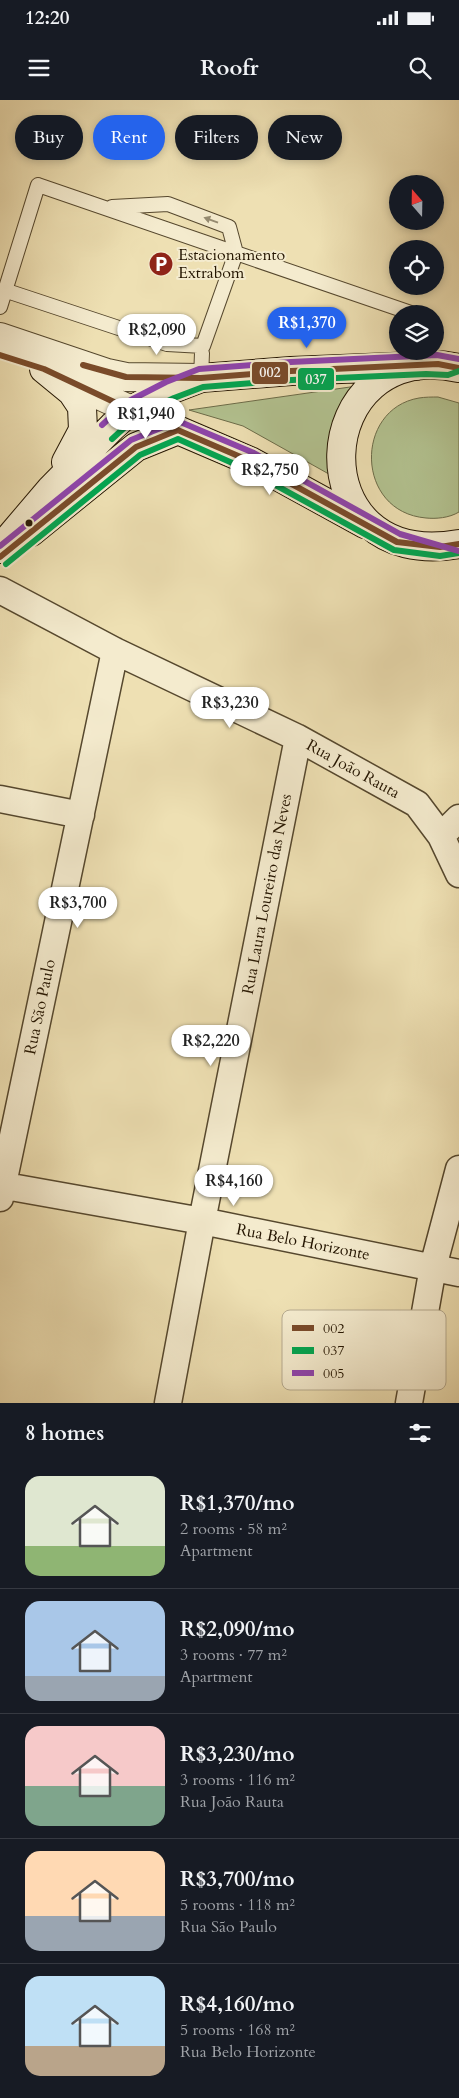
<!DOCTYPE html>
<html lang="en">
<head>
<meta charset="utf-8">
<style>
  :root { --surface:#171b24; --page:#20242c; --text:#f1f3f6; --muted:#9ea1a6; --line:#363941; --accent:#2563eb }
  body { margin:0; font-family:Cardo,serif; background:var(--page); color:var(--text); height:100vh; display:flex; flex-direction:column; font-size:19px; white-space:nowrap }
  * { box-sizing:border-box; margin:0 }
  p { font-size:16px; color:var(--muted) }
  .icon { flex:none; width:28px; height:28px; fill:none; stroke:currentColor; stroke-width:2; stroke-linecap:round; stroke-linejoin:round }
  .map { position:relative; height:1303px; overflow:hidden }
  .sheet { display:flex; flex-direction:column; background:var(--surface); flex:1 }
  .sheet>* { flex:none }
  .hud { position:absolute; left:15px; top:15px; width:430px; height:45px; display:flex; gap:10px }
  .needle { width:32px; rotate:340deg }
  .controls { position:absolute; left:389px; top:75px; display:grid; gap:10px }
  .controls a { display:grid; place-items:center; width:55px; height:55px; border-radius:50%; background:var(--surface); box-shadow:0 2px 8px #0003; font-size:25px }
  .price { position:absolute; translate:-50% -42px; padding:0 11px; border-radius:18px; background:#fff; color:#222; font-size:16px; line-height:32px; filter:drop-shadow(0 1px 2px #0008) }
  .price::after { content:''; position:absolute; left:50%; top:30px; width:15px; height:11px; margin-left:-8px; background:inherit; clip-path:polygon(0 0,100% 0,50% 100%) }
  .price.selected { background:var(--accent); color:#fff }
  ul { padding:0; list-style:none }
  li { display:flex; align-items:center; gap:15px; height:125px; padding:0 25px }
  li+li { border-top:1px solid var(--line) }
  li span { display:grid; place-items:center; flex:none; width:140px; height:100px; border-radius:15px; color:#555 }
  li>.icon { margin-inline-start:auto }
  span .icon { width:60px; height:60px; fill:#fffc; stroke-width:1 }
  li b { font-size:21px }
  h2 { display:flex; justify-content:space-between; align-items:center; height:60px; padding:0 25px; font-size:21px }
  .tag { padding:0 18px; border-radius:22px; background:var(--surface); box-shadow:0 2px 8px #0003; font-size:18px; line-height:45px }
  .tag.selected { background:var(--accent); color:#fff }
  .status { display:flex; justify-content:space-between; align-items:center; height:35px; padding:0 25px; background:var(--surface); direction:ltr }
  .status svg { height:14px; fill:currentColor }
  header { display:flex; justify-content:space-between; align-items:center; height:65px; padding:0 25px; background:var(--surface); font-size:22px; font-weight:800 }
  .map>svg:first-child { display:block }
</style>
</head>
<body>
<div class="status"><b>12:20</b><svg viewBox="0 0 49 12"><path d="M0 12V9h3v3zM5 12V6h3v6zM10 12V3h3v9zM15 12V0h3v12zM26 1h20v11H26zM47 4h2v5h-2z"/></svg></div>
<header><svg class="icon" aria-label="menu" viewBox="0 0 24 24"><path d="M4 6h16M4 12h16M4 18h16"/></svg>Roofr<svg class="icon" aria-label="search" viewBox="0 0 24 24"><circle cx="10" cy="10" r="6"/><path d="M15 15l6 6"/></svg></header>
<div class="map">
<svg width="459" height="1303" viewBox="0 0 459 1303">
  <rect width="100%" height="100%" fill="#eee0b3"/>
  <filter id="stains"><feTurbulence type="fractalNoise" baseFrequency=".004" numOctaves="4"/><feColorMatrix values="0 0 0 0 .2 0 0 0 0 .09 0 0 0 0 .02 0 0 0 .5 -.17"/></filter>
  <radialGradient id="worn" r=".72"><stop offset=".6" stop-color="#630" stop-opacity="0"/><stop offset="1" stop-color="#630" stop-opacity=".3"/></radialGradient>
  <path fill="#b3c391" stroke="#6c6c49" d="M 364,285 L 336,378 L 243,326 L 189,310 Z
    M 438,297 L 459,303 L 459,412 C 449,418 436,419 426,418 C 355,412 354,309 419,298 C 425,297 432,297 438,297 Z"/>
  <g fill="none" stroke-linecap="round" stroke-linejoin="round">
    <defs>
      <path id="service" d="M 112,107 L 168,104 L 229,127 L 236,153 L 414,214
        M 0,207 L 38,85 L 236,153 L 203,246 L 167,244 L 7,191
        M 201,278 L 202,253"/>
      <path id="minor" d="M 0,490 L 115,551 L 298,638 L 417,704 L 441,736 L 459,774
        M 0,699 L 81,715
        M 441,736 L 459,718
        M 0,1085 L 202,1121 L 459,1173
        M 0,1098 L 115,551
        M 168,1303 L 202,1121 L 298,638
        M 409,1303 L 433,1167 L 459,1069"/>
      <path id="tertiary" d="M 0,237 L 107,273 L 126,277 L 201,278
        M 51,273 L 131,310"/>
      <path id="secondary" d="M 459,268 C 308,235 296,473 459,444
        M 44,269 L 72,292 L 82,307 L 83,330 L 66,362
        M 131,310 L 250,361 L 365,424
        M 31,432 L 136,347 L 178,330
        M 0,449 L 51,389 L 113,326 L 131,310 L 170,290 L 201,278 L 291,271 L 416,266"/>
    </defs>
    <use href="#service" stroke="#56482e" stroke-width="16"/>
    <use href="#minor" stroke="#56482e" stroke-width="29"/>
    <use href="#tertiary" stroke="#56482e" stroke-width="30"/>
    <use href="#secondary" stroke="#241501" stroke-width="30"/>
    <use href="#service" stroke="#f4ebce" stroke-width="14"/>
    <use href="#minor" stroke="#f4ebce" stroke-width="26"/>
    <use href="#tertiary" stroke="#f4ebce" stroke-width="28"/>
    <use href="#secondary" stroke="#f4ebce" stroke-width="28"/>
    <defs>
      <path id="bus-1" d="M 0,255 L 44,269 L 131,310 L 250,361 L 397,442 L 440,447 L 459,444
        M 83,265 L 126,277 L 201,278 L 291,271 L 438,264 L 459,268
        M 0,457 L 136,347 L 178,330"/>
      <path id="bus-2" d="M 112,339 L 136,317 L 174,298 L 203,287 L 292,280 L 426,274 L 448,275 L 459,271
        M 6,464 L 140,355 L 178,339 L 246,369 L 394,450 L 440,456 L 459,453"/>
      <path id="bus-3" d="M 102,325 L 127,302 L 166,282 L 199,269 L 291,262 L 437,255 L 459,259
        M 0,446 L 131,340 L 178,321 L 254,353 L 400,434 L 459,451"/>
    </defs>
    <use href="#bus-1" stroke="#f4ebce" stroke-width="10"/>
    <use href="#bus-2" stroke="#f4ebce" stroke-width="10"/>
    <use href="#bus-3" stroke="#f4ebce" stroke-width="10"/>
    <use href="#bus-1" stroke="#7a4b2a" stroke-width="6"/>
    <use href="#bus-2" stroke="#00a651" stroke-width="6"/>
    <use href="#bus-3" stroke="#8e44ad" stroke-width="6"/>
  </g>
  <defs><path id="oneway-solid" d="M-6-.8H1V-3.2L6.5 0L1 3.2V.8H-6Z" transform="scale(1.25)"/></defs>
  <use fill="#968b72" href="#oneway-solid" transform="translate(211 120) rotate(-160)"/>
  <defs>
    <symbol id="parking-disc" viewBox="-11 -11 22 22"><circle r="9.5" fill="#8f2418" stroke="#f4ebce"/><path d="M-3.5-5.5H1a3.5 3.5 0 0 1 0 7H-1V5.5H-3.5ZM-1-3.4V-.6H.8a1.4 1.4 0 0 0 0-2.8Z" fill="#fff"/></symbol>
  </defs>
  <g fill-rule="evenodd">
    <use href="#parking-disc" x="147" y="150" width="28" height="28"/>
  </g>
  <circle fill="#241501" stroke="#f4ebce" stroke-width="2" cx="29" cy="423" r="4.5"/>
  <g text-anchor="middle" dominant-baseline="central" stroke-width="4" stroke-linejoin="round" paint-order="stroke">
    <g font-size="16" fill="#241501" stroke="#f4ebce" text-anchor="start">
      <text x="178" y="155">Estacionamento<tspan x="178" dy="18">Extrabom</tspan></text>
    </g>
    <g font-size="16" fill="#241501" stroke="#f4ebce">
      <text transform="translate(353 669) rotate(29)">Rua João Rauta</text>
      <text transform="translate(267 794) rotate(-79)">Rua Laura Loureiro das Neves</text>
      <text transform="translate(40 907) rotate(-78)">Rua São Paulo</text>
      <text transform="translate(303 1142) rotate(11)">Rua Belo Horizonte</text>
    </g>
  </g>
  <rect x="282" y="1210" width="164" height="80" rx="8" fill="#f4ebce" stroke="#b6ab90" stroke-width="1"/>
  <rect x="292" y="1225" width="22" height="6" fill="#7a4b2a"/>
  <rect x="292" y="1247" width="22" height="7" fill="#00a651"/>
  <rect x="292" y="1270" width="22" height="6" fill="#8e44ad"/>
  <g font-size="14" fill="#241501">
    <text x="323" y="1233">002</text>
    <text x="323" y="1255">037</text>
    <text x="323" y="1278">005</text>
  </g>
  <g stroke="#f4ebce" stroke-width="2">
    <rect x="251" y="261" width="38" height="24" rx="5" fill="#7a4b2a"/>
    <rect x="297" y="267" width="38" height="24" rx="5" fill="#00a651"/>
  </g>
  <g font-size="14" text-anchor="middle" font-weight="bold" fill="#fff">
    <text x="270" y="277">002</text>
    <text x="316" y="284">037</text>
  </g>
  <rect width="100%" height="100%" filter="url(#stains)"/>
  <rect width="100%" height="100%" fill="url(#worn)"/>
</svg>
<div class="controls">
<a><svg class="needle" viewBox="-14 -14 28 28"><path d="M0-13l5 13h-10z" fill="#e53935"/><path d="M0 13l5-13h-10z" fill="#9ea1a6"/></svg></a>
<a><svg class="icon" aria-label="locate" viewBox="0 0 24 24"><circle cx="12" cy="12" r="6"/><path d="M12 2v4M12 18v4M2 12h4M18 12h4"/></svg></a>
<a><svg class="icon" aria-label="layers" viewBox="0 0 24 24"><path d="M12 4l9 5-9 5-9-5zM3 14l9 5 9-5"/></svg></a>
</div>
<b class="price selected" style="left:307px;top:249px">R$1,370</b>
<b class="price" style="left:157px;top:256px">R$2,090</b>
<b class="price" style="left:146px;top:340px">R$1,940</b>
<b class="price" style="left:270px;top:396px">R$2,750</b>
<b class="price" style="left:230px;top:629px">R$3,230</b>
<b class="price" style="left:78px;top:829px">R$3,700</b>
<b class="price" style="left:211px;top:967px">R$2,220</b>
<b class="price" style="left:234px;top:1107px">R$4,160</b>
<div class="hud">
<a class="tag">Buy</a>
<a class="tag selected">Rent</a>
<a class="tag">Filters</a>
<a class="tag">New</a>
</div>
</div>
<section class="sheet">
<h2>8 homes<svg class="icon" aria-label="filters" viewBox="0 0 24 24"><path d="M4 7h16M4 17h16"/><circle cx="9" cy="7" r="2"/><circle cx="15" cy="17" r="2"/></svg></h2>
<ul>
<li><span style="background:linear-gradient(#dfe7d0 70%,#8fb573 0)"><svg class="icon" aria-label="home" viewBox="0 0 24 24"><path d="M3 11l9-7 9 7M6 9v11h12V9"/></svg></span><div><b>R$1,370/mo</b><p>2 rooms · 58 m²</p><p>Apartment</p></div></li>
<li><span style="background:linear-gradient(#a9c7e8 75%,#9aa5b1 0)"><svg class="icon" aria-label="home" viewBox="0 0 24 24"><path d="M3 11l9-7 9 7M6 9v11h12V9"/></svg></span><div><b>R$2,090/mo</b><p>3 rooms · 77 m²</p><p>Apartment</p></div></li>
<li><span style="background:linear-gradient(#f6c9c9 60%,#7fa58c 0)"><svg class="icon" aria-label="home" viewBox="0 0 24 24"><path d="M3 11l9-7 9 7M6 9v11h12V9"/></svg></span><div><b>R$3,230/mo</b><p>3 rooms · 116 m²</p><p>Rua João Rauta</p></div></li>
<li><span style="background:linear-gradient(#ffd9b3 65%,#9aa5b1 0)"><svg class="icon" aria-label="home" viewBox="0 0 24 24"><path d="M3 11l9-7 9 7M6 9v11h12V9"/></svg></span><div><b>R$3,700/mo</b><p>5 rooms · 118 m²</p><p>Rua São Paulo</p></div></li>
<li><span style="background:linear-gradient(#bfe0f5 70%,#b9a48a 0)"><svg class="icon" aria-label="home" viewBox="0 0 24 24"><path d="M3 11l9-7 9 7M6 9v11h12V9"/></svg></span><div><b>R$4,160/mo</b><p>5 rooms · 168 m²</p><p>Rua Belo Horizonte</p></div></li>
</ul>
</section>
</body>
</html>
